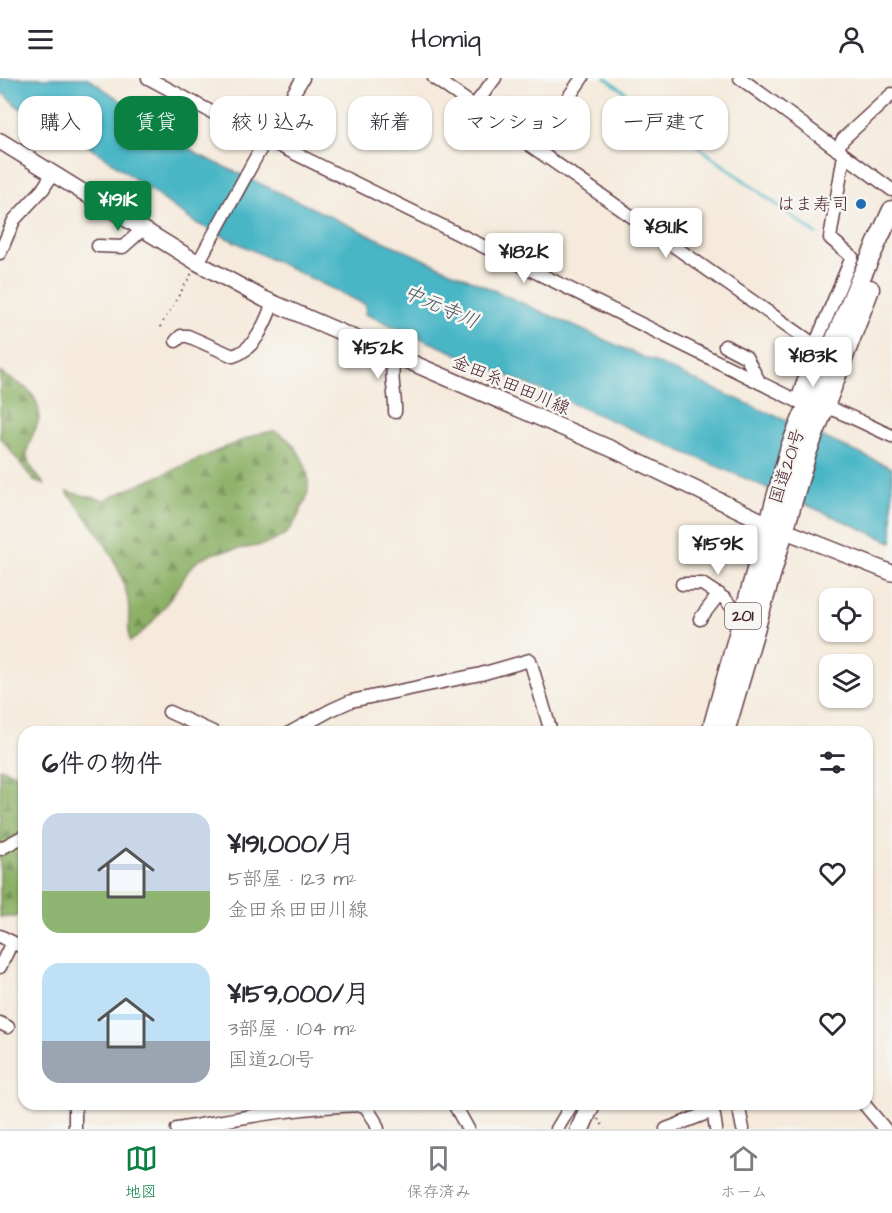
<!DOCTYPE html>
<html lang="ja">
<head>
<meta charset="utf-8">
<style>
  :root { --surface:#fff; --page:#f2f2f3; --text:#2b2b33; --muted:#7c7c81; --line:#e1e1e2; --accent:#0b8043 }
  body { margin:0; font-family:"Architects Daughter","Klee One",sans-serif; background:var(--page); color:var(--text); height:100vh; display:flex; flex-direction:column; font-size:22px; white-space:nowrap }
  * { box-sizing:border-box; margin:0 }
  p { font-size:20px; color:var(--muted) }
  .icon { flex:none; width:33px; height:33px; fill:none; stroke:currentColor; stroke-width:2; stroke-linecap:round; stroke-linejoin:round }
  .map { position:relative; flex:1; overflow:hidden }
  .panel { position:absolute; left:18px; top:648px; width:855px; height:384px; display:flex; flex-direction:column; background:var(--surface); border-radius:18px; box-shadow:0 2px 4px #0004 }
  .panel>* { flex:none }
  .hud { position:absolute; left:18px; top:18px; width:856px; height:54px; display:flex; gap:12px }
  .controls { position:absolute; left:819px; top:510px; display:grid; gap:12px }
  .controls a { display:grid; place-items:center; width:54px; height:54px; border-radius:12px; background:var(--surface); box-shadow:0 2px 4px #0004; font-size:30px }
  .price { position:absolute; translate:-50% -51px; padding:0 14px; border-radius:6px; background:#fff; color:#222; font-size:20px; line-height:39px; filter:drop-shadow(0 2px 3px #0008) }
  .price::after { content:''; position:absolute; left:50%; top:36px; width:18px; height:14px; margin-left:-9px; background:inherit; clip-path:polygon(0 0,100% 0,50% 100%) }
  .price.current { background:var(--accent); color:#fff }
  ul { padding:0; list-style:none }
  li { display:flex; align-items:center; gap:18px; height:150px; padding:0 24px }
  li span { display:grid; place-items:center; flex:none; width:168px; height:120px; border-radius:18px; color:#555 }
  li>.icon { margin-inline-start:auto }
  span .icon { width:72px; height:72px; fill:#fffc; stroke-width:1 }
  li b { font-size:26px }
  h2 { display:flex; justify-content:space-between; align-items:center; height:72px; padding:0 24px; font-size:26px }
  .tag { padding:0 21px; border-radius:18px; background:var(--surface); box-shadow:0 2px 4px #0004; font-size:21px; line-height:54px }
  .tag.current { background:var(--accent); color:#fff }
  header { display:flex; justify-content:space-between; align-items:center; height:78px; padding:0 24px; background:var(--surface); font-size:27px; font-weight:600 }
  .tab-bar { display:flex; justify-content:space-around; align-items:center; height:84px; border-top:2px solid var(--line); background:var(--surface); font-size:16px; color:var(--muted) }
  .tab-bar a { display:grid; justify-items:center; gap:3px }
  .tab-bar .current { color:var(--accent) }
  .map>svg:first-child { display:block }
</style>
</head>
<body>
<header><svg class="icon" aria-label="menu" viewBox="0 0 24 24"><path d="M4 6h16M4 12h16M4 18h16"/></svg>Homiq<svg class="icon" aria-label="person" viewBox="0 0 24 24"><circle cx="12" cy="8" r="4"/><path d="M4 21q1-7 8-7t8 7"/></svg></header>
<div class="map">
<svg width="892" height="1051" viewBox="0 0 892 1051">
  <defs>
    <pattern id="forest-firs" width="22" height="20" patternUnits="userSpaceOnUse" patternTransform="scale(1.5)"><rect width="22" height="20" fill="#8cb166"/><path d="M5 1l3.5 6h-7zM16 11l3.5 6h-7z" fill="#748f54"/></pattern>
  </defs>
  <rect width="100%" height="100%" fill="#f6f6f2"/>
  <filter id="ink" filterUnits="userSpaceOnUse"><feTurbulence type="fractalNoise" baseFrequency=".0167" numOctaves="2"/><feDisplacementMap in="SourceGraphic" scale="12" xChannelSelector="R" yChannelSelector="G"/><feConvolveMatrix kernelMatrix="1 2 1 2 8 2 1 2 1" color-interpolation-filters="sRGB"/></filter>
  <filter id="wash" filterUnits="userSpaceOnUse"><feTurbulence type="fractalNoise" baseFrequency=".008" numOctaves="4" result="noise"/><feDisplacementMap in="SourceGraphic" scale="24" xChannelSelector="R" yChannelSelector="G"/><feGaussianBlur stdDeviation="1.35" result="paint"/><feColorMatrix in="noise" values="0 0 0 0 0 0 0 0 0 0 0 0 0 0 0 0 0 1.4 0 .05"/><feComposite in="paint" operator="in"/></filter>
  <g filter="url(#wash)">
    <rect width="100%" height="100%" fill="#f5eadb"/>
    <path fill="url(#forest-firs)" stroke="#6b6848" stroke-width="1.5" d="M 0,294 C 10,302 23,305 31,315 C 52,343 26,356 27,378 C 28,388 38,398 44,406 L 34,403 L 0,359 Z
      M 274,353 C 288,358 298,372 304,385 C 311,399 309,417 302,430 C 297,440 291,453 281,459 C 254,477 214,464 191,489 C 187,494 184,500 181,505 C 167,525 151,550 130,564 C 127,550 130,536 128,522 C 121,481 92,446 67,414 L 104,422 L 238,364 L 258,356 Z
      M 0,690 L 24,699 L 24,835 L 15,839 L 0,839 Z"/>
    <path fill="#4ab6c6" stroke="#4a6a78" stroke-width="1.5" d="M 0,0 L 88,0 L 199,77 L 372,158 L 892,390 L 892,464 L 365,236 L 366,227 L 194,144 L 95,72 L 18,29 L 0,13 Z"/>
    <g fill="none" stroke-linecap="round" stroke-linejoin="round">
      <path stroke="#4ab6c6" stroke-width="3" d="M 606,0 L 816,156"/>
    </g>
  </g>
  <g filter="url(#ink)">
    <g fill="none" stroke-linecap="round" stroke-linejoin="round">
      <defs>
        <path id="minor" d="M 148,0 L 217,37 L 797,323 C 830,326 862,345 892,358
          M 434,0 L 815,267
          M 740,0 L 892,112
          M 474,28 L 495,0
          M 534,69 L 582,0
          M 837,72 L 843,61 L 892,16
          M 98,168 L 123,169 L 142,152
          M 0,175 L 14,142 L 43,111 L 53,95
          M 198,185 L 273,48 L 303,0
          M 176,263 L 181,258 L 188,258 L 233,278 C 256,271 265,245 273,225
          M 725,268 L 746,279 L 760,305
          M 797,323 L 815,267 L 852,179 L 830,160 L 844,77
          M 395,334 C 396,315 388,296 396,278
          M 682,506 L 702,506 L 725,521 L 736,534 L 744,536
          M 700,541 L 719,516
          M 169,634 L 213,654
          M 291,654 L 331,632 L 351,623 L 481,596 L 530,582 L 551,654
          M 0,771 L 24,758
          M 0,858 L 24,870
          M 0,889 L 12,864
          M 0,945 L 8,949
          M 75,1026 L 75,1051
          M 364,1026 L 375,1043 L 378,1051
          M 454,1026 L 468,1051
          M 738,1026 L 743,1051
          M 864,1026 L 885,1051
          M 710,1033 L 714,1038 L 716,1051
          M 177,1051 C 239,1040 301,1028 365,1027
          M 557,1051 L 572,1026
          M 666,1051 L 705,1036 L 719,1026"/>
        <path id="major" d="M 0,63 L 198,185 L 264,221 L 614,372 L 768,446 L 892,495"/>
        <path id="highway" d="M 711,654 L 790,369 L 858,206 L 892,132
          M 725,654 L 807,375 L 870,211
          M 580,1051 L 591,1026"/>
      </defs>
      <use href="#minor" stroke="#643d45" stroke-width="15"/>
      <use href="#major" stroke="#643d45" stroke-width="18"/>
      <use href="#highway" stroke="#643d45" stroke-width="21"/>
      <path stroke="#643d45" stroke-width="2" stroke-dasharray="1.5 4.5" stroke-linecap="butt" d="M 289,51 L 312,70
        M 160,249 L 192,195
        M 598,1041 L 605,1051"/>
      <use href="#minor" stroke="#fff" stroke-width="12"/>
      <use href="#major" stroke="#fff" stroke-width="15"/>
      <use href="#highway" stroke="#fff" stroke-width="18"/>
    </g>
  </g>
  <circle fill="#1f6fb2" stroke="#f6f6f2" stroke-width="2" cx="861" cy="126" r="6"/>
  <g text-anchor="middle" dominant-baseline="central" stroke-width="5" stroke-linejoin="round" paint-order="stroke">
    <rect fill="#f6f6f2" stroke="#7e6067" stroke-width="1.5" x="725" y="525" width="36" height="26" rx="4.5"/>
    <g font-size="16" font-weight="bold" fill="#4a1f2b">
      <text x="743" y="538">201</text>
    </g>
    <g font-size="18" fill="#4a1f2b" stroke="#f6f6f2" text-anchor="end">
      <text x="849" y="126">はま寿司</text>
    </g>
    <g font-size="18" fill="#4a1f2b" stroke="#f6f6f2">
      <text transform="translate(511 307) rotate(23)">金田糸田田川線</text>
      <text transform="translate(787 388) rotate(-72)">国道201号</text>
    </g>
    <g font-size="20" font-style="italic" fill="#4a5461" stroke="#f6f6f2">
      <text transform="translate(441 229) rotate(24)">中元寺川</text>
    </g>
  </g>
</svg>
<div class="controls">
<a><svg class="icon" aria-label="locate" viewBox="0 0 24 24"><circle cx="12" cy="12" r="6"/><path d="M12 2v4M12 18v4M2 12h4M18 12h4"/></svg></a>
<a><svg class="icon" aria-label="layers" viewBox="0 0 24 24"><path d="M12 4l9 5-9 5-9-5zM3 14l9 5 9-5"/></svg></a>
</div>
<b class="price current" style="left:118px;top:154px">¥191K</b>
<b class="price" style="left:666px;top:181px">¥81.1K</b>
<b class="price" style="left:524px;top:206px">¥182K</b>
<b class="price" style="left:378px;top:302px">¥152K</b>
<b class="price" style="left:813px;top:310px">¥183K</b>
<b class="price" style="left:718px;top:498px">¥159K</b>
<div class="hud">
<a class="tag">購入</a>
<a class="tag current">賃貸</a>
<a class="tag">絞り込み</a>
<a class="tag">新着</a>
<a class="tag">マンション</a>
<a class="tag">一戸建て</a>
</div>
<section class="panel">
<h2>6件の物件<svg class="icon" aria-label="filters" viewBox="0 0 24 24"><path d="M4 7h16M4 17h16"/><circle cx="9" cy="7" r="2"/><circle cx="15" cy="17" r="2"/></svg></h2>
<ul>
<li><span style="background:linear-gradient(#c9d6e8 65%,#8fb573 0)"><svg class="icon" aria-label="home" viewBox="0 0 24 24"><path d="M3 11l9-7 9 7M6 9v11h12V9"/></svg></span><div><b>¥191,000/月</b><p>5部屋 · 123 m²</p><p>金田糸田田川線</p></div><svg class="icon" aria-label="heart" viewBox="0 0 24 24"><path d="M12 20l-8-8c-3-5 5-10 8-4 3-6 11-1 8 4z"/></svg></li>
<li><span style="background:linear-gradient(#bfe0f5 65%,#9aa5b1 0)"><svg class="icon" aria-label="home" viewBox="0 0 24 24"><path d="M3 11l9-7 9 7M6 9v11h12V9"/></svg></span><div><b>¥159,000/月</b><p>3部屋 · 104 m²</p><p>国道201号</p></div><svg class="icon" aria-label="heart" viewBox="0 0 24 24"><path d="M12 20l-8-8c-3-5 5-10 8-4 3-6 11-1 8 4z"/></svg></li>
</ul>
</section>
</div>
<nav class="tab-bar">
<a class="current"><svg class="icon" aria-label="map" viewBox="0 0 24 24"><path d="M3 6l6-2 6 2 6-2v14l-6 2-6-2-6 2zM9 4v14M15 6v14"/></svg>地図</a>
<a><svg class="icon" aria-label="saved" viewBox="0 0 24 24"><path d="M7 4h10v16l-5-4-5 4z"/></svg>保存済み</a>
<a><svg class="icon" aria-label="home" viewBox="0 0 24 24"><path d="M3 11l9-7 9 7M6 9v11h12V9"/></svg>ホーム</a>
</nav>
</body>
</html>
